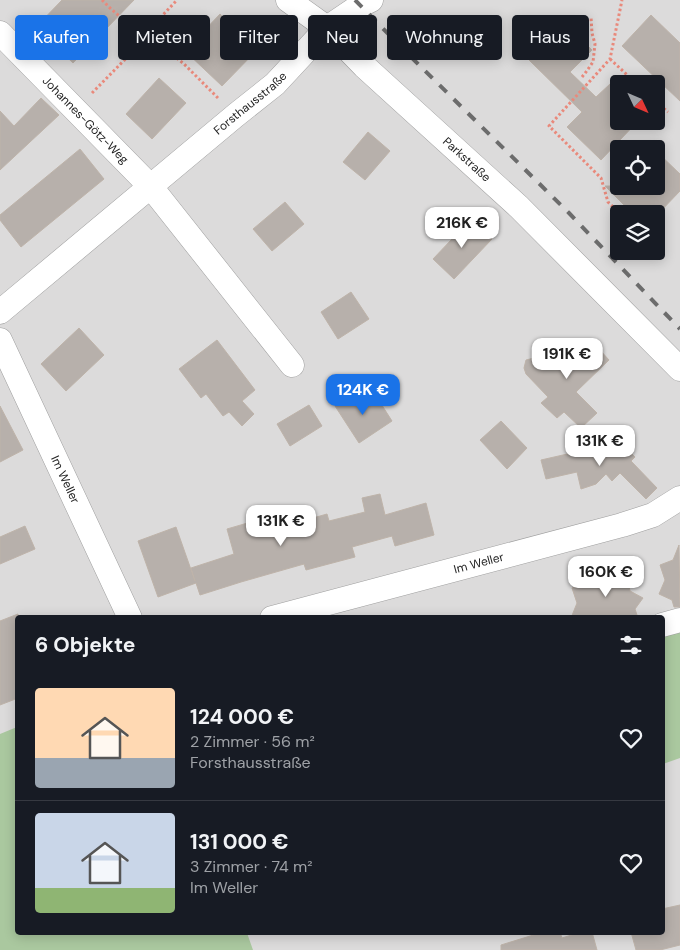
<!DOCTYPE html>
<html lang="de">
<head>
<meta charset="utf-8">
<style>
  :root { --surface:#171b24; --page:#242831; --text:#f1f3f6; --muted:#9ea1a6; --line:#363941; --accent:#1a73e8 }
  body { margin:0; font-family:"DM Sans",sans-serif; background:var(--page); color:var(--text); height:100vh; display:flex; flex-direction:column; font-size:19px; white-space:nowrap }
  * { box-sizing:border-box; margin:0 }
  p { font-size:16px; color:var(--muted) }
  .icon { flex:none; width:28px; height:28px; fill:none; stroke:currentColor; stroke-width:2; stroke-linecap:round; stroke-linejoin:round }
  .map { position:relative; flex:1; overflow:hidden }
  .panel { position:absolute; left:15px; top:615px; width:650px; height:320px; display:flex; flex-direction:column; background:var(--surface); border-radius:5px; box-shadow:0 2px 12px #0003 }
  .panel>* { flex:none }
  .top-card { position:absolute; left:15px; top:15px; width:650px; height:45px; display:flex; gap:10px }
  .needle { width:32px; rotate:134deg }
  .fabs { position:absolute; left:610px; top:75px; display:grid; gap:10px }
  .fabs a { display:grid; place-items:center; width:55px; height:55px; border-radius:5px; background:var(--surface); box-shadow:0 2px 12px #0003; font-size:25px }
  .price { position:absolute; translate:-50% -42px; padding:0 11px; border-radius:10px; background:#fff; color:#222; font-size:16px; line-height:32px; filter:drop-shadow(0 1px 2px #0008) }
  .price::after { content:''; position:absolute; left:50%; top:30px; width:15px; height:11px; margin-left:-8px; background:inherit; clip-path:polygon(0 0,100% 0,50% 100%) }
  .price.on { background:var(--accent); color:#fff }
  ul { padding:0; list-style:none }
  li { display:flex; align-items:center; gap:15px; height:125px; padding:0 20px }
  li+li { border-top:1px solid var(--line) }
  li span { display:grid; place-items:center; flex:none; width:140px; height:100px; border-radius:5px; color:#555 }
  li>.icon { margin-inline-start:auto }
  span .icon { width:60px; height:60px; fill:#fffc; stroke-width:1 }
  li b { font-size:21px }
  h2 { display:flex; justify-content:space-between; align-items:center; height:60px; padding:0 20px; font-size:21px }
  .pill { padding:0 18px; border-radius:5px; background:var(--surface); box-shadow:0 2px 12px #0003; font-size:18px; line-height:45px }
  .pill.on { background:var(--accent); color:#fff }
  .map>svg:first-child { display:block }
</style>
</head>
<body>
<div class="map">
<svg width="680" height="950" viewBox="0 0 680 950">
  <rect width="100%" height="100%" fill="#eeebe5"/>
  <path fill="#dcdbdb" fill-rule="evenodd" d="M 0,0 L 680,0 L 680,950 L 247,950 L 243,933 L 662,932 L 662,618 L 18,618 L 17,884 L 0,886 ZM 619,84 L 656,84 L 656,121 L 619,121 ZM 619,149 L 656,149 L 656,186 L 619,186 ZM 619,214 L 656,214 L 656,251 L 619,251 Z"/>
  <path fill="#aac89f" d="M 680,629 L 680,758 L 663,764 L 662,634 Z
    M 17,727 L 18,932 L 247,933 L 253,950 L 0,950 L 0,734 Z"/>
  <path fill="#b7b0ab" stroke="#beb3a9" d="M 62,0 L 134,0 L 73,63 L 36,27 Z
    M 220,14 L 257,50 L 222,86 L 185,51 Z
    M 651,15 L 680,43 L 680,101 L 622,46 Z
    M 565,23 L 592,50 L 570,72 L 596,97 L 610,84 L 619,93 L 619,121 L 638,121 L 601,160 L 567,127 L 582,112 L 529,60 Z
    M 159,78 L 186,103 L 152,139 L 126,114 Z
    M 41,98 L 59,115 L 0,170 L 0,111 L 14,126 Z
    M 368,132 L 390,151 L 365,180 L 343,162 Z
    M 80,149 L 104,179 L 21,247 L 0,220 L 0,215 Z
    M 656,151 L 680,174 L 680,191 L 656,216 L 656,214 L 633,214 L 605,186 L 656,186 Z
    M 285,202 L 304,224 L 272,251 L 253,229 Z
    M 471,219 L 492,239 L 454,279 L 433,259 Z
    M 351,292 L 369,319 L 338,339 L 321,312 Z
    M 79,328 L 104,355 L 66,391 L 41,364 Z
    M 589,338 L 609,360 L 576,392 L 597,413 L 581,428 L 564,412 L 557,418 L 541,403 L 548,397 L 526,374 L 524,368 L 526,360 L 534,358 L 555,361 L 571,344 L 577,350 Z
    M 217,340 L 255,390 L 242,401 L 254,414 L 242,426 L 229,412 L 223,416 L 206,394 L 201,398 L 179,369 Z
    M 357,392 L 367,406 L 378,399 L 392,421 L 359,443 L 335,406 Z
    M 309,405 L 322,426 L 290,446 L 277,424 Z
    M 0,406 L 23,450 L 0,462 Z
    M 501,421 L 527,448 L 507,469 L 480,440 Z
    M 620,442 L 635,457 L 631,461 L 657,488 L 646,499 L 620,473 L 612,481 L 606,474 L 596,484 L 581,489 L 577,472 L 546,479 L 541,460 Z
    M 380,494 L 385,515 L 426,503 L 434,535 L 395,546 L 392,536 L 352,547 L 355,557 L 306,570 L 304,564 L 241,582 L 200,595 L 196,583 L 158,597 L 138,541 L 176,527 L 195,581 L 191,568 L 234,554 L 227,529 L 268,517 L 271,530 L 327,514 L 329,521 L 365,512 L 362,498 Z
    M 25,526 L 35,549 L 0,564 L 0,537 Z
    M 679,545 L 680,607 L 674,607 L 672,600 L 659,594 L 665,580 L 660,565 L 673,560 Z
    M 600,571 L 615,576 L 626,573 L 630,591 L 643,598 L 635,609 L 638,618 L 571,618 L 577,603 L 572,588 L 583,585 L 593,573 Z
    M 18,614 L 18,698 L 0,705 L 0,621 Z
    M 680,905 L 680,945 L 660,950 L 636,950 L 631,932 L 662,932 L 662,909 Z
    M 543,932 L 560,932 L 562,938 L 581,932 L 592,932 L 597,950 L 501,950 L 501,945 Z"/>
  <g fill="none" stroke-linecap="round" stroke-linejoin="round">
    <defs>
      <g id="minor">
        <path id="s1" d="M 288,0 L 327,28 L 364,66 L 519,207 L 680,369"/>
        <path id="s2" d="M 0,33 L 151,187 L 292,365"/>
        <path id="s3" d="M 0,312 L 236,115 L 275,84 L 327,28 L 361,5 L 371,0"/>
        <path id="s4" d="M 0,340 L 130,618"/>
        <path id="s5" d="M 272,618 L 622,525 L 653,515 L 680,498"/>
        <path d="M 662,625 L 680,620"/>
      </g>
    </defs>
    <use href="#minor" stroke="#9f9f9f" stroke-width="25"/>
    <path stroke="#e9897b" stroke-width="3" stroke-dasharray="2.5 2.5" stroke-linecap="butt" d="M 102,0 L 111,9 L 143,36 L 163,47 L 184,64 L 219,99
      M 143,36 L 177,0
      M 610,59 L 637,84
      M 582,77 L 586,72 L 593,62 L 595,44 L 592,33 L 591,17
      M 92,93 L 146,38
      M 656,102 L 668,112
      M 620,214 L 608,202 L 601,178 L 549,126 L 610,59 L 622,0"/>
    <use href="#minor" stroke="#fff" stroke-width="24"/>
    <path stroke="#6c6c6c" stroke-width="4" stroke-dasharray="10 10" stroke-linecap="butt" d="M 355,0 L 408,54 L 569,213 L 680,329"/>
  </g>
  <g text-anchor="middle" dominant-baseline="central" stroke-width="4" stroke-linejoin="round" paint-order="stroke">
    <g font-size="12" fill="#1e1e1e" stroke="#fff">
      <text stroke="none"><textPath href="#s3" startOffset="326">Forsthausstraße</textPath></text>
      <text stroke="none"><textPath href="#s2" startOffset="122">Johannes-Götz-Weg</textPath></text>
      <text stroke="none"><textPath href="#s1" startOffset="240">Parkstraße</textPath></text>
      <text stroke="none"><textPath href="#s4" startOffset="154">Im Weller</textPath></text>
      <text stroke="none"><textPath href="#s5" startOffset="214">Im Weller</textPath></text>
    </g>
  </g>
</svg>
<div class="fabs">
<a><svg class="needle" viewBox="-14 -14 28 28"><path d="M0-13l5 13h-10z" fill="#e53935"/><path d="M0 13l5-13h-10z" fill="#9ea1a6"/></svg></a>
<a><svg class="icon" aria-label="locate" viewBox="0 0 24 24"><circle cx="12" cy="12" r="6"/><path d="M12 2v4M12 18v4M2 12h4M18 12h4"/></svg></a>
<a><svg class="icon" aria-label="layers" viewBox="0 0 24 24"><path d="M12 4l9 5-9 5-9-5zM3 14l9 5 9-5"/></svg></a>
</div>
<b class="price" style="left:462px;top:249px">216K €</b>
<b class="price" style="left:567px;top:380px">191K €</b>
<b class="price on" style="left:363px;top:416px">124K €</b>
<b class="price" style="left:600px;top:467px">131K €</b>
<b class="price" style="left:281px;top:547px">131K €</b>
<b class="price" style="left:606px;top:598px">160K €</b>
<div class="top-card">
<a class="pill on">Kaufen</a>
<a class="pill">Mieten</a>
<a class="pill">Filter</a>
<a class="pill">Neu</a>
<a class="pill">Wohnung</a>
<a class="pill">Haus</a>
</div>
<section class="panel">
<h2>6 Objekte<svg class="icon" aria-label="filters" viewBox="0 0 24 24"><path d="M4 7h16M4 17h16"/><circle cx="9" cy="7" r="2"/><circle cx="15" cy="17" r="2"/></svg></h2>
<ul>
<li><span style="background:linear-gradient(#ffd9b3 70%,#9aa5b1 0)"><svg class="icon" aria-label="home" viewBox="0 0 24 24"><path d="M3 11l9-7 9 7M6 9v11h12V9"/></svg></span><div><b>124 000 €</b><p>2 Zimmer · 56 m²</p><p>Forsthausstraße</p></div><svg class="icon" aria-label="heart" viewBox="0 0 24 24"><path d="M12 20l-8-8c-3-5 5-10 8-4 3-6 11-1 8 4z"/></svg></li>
<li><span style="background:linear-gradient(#c9d6e8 75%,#8fb573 0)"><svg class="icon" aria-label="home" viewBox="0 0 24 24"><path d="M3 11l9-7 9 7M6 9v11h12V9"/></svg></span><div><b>131 000 €</b><p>3 Zimmer · 74 m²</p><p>Im Weller</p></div><svg class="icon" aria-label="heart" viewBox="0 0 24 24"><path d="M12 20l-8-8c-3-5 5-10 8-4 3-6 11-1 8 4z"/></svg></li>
</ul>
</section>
</div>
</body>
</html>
